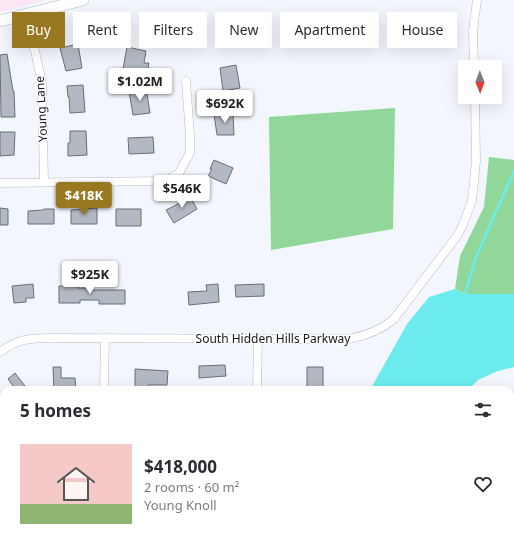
<!DOCTYPE html>
<html lang="en">
<head>
<meta charset="utf-8">
<style>
  :root { --surface:#fff; --page:#f7f7f7; --text:#2b2b33; --muted:#7c7c81; --accent:#987821 }
  body { margin:0; font-family:"Noto Sans",sans-serif; background:var(--page); color:var(--text); height:100vh; display:flex; flex-direction:column; font-size:15px; white-space:nowrap }
  * { box-sizing:border-box; margin:0 }
  p { font-size:13px; color:var(--muted) }
  .icon { flex:none; width:22px; height:22px; fill:none; stroke:currentColor; stroke-width:2; stroke-linecap:round; stroke-linejoin:round }
  .map { position:relative; flex:1; overflow:hidden }
  .sheet { position:absolute; left:0px; top:386px; width:514px; height:156px; display:flex; flex-direction:column; background:var(--surface); border-radius:12px 12px 0 0; box-shadow:0 4px 16px #0002 }
  .sheet>* { flex:none }
  .hud { position:absolute; left:12px; top:12px; width:490px; height:36px; display:flex; gap:8px }
  .needle { width:26px; rotate:179deg }
  .controls { position:absolute; left:458px; top:60px; display:grid; gap:8px }
  .controls a { display:grid; place-items:center; width:44px; height:44px; border-radius:0px; background:var(--surface); box-shadow:0 4px 16px #0002; font-size:20px }
  .price { position:absolute; translate:-50% -34px; padding:0 9px; border-radius:4px; background:#fff; color:#222; font-size:13px; line-height:26px; filter:drop-shadow(0 1px 2px #0008) }
  .price::after { content:''; position:absolute; left:50%; top:24px; width:12px; height:9px; margin-left:-6px; background:inherit; clip-path:polygon(0 0,100% 0,50% 100%) }
  .price.current { background:var(--accent); color:#fff }
  ul { padding:0; list-style:none }
  li { display:flex; align-items:center; gap:12px; height:100px; padding:0 20px }
  li span { display:grid; place-items:center; flex:none; width:112px; height:80px; border-radius:0px; color:#555 }
  li>.icon { margin-inline-start:auto }
  span .icon { width:48px; height:48px; fill:#fffc; stroke-width:1 }
  li b { font-size:17px }
  h2 { display:flex; justify-content:space-between; align-items:center; height:48px; padding:0 20px; font-size:17px }
  .tag { padding:0 14px; border-radius:0px; background:var(--surface); box-shadow:0 4px 16px #0002; font-size:14px; line-height:36px }
  .tag.current { background:var(--accent); color:#fff }
  .map>svg:first-child { display:block }
</style>
</head>
<body>
<div class="map">
<svg width="514" height="542" viewBox="0 0 514 542">
  <rect width="100%" height="100%" fill="#f3f7fd"/>
  <path fill="#fce6f3" d="M 0,0 L 44,0 L 0,12 Z"/>
  <path fill="#90d799" d="M 395,108 L 393,229 L 271,250 L 269,117 Z
    M 489,157 L 514,160 L 514,294 L 465,294 L 455,289 L 460,256 L 484,207 Z
    M 223,538 L 351,538 L 350,542 L 225,542 Z"/>
  <path fill="#6cecee" d="M 455,289 L 465,294 L 514,294 L 514,367 L 498,371 L 478,380 L 468,390 L 370,390 L 407,324 L 429,297 Z
    M 42,538 L 222,538 L 223,542 L 42,542 Z"/>
  <g fill="none" stroke-linecap="round" stroke-linejoin="round">
    <path stroke="#6cecee" stroke-width="2.5" d="M 465,294 L 476,257 L 514,171
      M 249,542 L 256,538"/>
  </g>
  <path fill="#b2b9c2" stroke="#676e76" d="M 191,27 L 192,43 L 182,44 L 182,41 L 171,41 L 171,28 Z
    M 78,44 L 82,68 L 66,71 L 60,48 Z
    M 127,47 L 146,51 L 144,63 L 149,63 L 147,73 L 123,69 Z
    M 7,54 L 13,91 L 14,91 L 15,117 L 1,117 L 0,55 Z
    M 236,65 L 240,88 L 223,91 L 220,68 Z
    M 83,85 L 85,112 L 70,113 L 69,97 L 68,97 L 67,86 Z
    M 146,88 L 150,113 L 133,115 L 129,91 Z
    M 233,113 L 234,135 L 217,135 L 214,114 Z
    M 70,131 L 86,131 L 87,155 L 68,156 L 68,143 L 70,143 Z
    M 0,132 L 15,132 L 14,155 L 0,156 Z
    M 153,137 L 154,153 L 129,154 L 128,138 Z
    M 214,160 L 233,168 L 226,184 L 208,176 L 212,169 L 210,169 Z
    M 189,195 L 197,209 L 174,223 L 166,210 L 180,203 L 179,201 Z
    M 0,208 L 8,209 L 8,225 L 0,225 Z
    M 97,208 L 97,224 L 71,224 L 71,210 Z
    M 44,209 L 54,209 L 54,224 L 28,224 L 28,211 L 43,210 Z
    M 116,209 L 141,209 L 141,226 L 116,226 Z
    M 70,281 L 78,281 L 78,288 L 87,288 L 88,290 L 125,290 L 125,304 L 99,304 L 99,300 L 80,300 L 80,303 L 59,303 L 59,286 L 70,286 Z
    M 33,284 L 34,298 L 26,298 L 26,302 L 14,303 L 12,286 Z
    M 218,284 L 219,302 L 189,305 L 188,292 L 207,291 L 206,285 Z
    M 264,284 L 264,296 L 236,297 L 235,285 Z
    M 225,365 L 226,376 L 199,378 L 199,366 Z
    M 53,367 L 61,367 L 61,378 L 75,378 L 76,390 L 54,390 Z
    M 307,367 L 323,367 L 323,390 L 307,390 Z
    M 135,369 L 168,371 L 167,385 L 148,385 L 148,390 L 135,390 Z
    M 15,373 L 28,390 L 16,390 L 8,379 Z"/>
  <g fill="none" stroke-linecap="round" stroke-linejoin="round">
    <defs>
      <path id="street" d="M 23,15 L 35,51 L 42,83 L 44,182
        M 474,67 L 473,31 L 477,0
        M 0,183 L 166,181 L 179,173 L 190,153 L 190,136 L 186,81
        M 0,352 C 17,339 30,338 51,338 L 349,339 C 365,336 381,330 394,319 L 457,236 L 462,227 L 472,201 L 476,161 L 475,97
        M 104,390 L 105,338
        M 257,390 L 258,339"/>
      <path id="secondary" d="M 0,21 L 83,0"/>
    </defs>
    <use href="#street" stroke="#b3bac3" stroke-width="9"/>
    <use href="#secondary" stroke="#b3bac3" stroke-width="12"/>
    <use href="#street" stroke="#fff" stroke-width="8"/>
    <use href="#secondary" stroke="#fff" stroke-width="11"/>
  </g>
  <g text-anchor="middle" dominant-baseline="central" stroke-width="3" stroke-linejoin="round" paint-order="stroke">
    <g font-size="12" fill="#15181b" stroke="#fff">
      <text transform="translate(41 109) rotate(-93)">Young Lane</text>
      <text x="273" y="338">South Hidden Hills Parkway</text>
    </g>
  </g>
</svg>
<div class="controls">
<a><svg class="needle" viewBox="-14 -14 28 28"><path d="M0-13l5 13h-10z" fill="#e53935"/><path d="M0 13l5-13h-10z" fill="#7c7c81"/></svg></a>
</div>
<b class="price" style="left:140px;top:102px">$1.02M</b>
<b class="price" style="left:225px;top:124px">$692K</b>
<b class="price" style="left:182px;top:209px">$546K</b>
<b class="price current" style="left:84px;top:216px">$418K</b>
<b class="price" style="left:90px;top:295px">$925K</b>
<div class="hud">
<a class="tag current">Buy</a>
<a class="tag">Rent</a>
<a class="tag">Filters</a>
<a class="tag">New</a>
<a class="tag">Apartment</a>
<a class="tag">House</a>
</div>
<section class="sheet">
<h2>5 homes<svg class="icon" aria-label="filters" viewBox="0 0 24 24"><path d="M4 7h16M4 17h16"/><circle cx="9" cy="7" r="2"/><circle cx="15" cy="17" r="2"/></svg></h2>
<ul>
<li><span style="background:linear-gradient(#f6c9c9 75%,#8fb573 0)"><svg class="icon" aria-label="home" viewBox="0 0 24 24"><path d="M3 11l9-7 9 7M6 9v11h12V9"/></svg></span><div><b>$418,000</b><p>2 rooms · 60 m²</p><p>Young Knoll</p></div><svg class="icon" aria-label="heart" viewBox="0 0 24 24"><path d="M12 20l-8-8c-3-5 5-10 8-4 3-6 11-1 8 4z"/></svg></li>
</ul>
</section>
</div>
</body>
</html>
